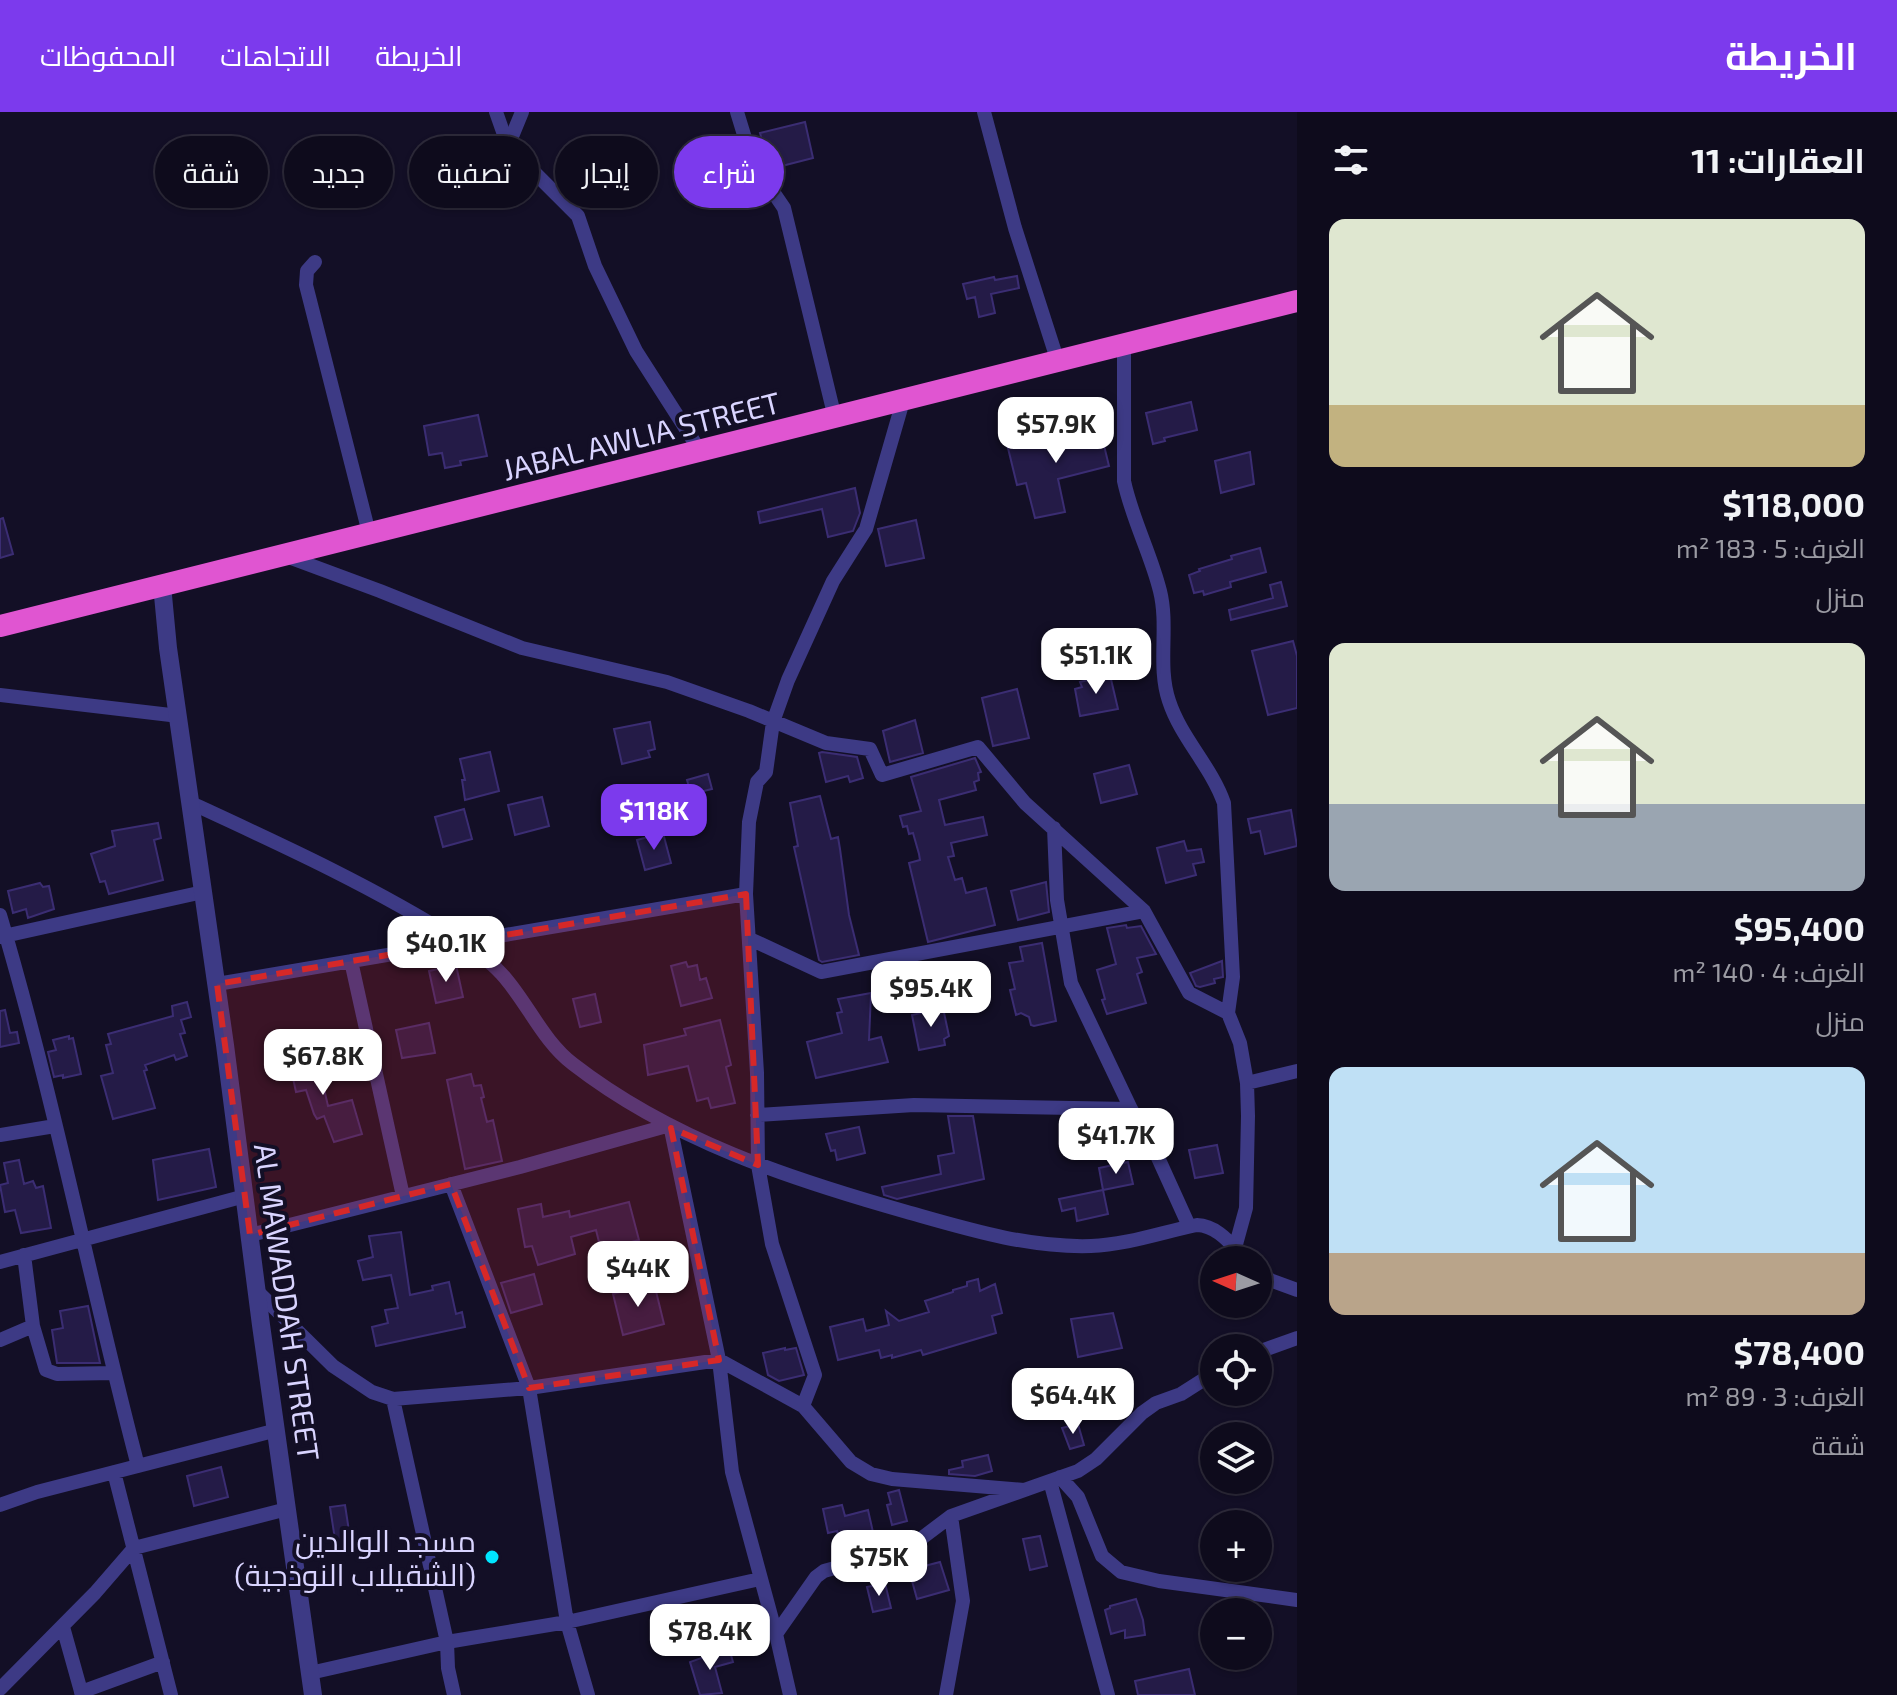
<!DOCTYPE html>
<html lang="ar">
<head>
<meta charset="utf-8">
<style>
  :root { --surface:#0e0b1c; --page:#171425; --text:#f1f3f6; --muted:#9b9ba3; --line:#2e2b3b; --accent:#7c3aed }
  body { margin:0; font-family:"Exo 2",Cairo,sans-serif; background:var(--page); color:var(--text); direction:rtl; height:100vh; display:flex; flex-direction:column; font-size:30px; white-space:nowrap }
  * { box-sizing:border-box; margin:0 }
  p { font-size:26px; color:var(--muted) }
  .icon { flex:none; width:44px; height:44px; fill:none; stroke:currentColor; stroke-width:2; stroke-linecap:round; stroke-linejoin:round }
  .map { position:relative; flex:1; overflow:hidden; direction:ltr }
  .sheet { display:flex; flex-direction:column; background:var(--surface); width:600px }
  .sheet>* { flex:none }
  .guide { position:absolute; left:24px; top:24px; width:760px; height:72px; direction:rtl; display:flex; gap:16px }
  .needle { width:52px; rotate:273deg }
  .fabs { position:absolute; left:1200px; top:1134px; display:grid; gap:16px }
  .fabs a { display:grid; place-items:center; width:72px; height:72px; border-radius:50%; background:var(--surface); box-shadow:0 2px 6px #0004,0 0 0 2px var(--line); font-size:40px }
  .price { position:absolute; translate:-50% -68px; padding:0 18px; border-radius:16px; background:#fff; color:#222; font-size:26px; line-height:52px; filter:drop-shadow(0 2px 4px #0008) }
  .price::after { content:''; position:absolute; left:50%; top:48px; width:24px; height:18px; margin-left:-12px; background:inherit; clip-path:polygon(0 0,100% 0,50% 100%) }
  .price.active { background:var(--accent); color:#fff }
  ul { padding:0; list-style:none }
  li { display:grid; align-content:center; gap:16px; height:424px; padding:0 32px }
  li span { display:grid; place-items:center; height:248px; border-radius:16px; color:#555 }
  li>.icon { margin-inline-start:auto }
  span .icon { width:144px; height:144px; fill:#fffc; stroke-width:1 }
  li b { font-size:34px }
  h2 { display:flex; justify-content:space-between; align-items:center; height:96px; padding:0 32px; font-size:34px }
  .pill { padding:0 28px; border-radius:36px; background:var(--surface); box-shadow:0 2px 6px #0004,0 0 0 2px var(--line); font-size:28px; line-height:72px }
  .pill.active { background:var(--accent); color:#fff }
  header { display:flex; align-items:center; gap:48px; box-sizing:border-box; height:112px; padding:0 40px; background:var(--accent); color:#fff }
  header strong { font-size:38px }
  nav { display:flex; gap:44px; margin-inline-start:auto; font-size:28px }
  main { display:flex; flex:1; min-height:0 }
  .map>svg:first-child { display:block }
</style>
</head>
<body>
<header>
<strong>الخريطة</strong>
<nav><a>الخريطة</a><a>الاتجاهات</a><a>المحفوظات</a></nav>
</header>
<main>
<section class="sheet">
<h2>العقارات: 11<svg class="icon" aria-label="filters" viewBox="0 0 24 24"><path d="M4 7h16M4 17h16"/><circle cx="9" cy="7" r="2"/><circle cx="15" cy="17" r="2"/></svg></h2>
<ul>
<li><span style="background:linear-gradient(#dfe7d0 75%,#c2b280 0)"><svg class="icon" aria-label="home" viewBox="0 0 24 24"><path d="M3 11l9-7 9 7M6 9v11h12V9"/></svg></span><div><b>$118,000</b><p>الغرف: 5 · 183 m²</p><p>منزل</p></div></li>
<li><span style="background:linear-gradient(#dfe7d0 65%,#9aa5b1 0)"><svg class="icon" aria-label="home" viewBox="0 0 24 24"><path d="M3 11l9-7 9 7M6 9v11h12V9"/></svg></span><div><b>$95,400</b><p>الغرف: 4 · 140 m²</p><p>منزل</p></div></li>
<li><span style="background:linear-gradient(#bfe0f5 75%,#b9a48a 0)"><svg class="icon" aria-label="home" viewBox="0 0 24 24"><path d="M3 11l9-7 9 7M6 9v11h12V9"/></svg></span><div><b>$78,400</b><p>الغرف: 3 · 89 m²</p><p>شقة</p></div></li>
</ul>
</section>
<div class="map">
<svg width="1297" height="1583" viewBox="0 0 1297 1583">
  <rect width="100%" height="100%" fill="#130f26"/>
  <path fill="#241b47" stroke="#3b2d73" stroke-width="2" d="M 805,10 L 813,46 L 770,57 L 760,21 Z
    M 1017,164 L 1019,176 L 991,182 L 995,201 L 979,205 L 975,185 L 967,187 L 963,172 L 994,165 L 995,168 Z
    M 1191,290 L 1197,318 L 1164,326 L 1165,329 L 1153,332 L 1146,301 Z
    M 478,303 L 487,344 L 460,349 L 461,353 L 445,356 L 442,341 L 429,343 L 424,314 Z
    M 1099,313 L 1109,354 L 1058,367 L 1065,400 L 1035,406 L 1026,371 L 1017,373 L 1007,332 Z
    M 1250,340 L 1254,372 L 1221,381 L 1215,349 Z
    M 855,376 L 860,401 L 853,419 L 828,425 L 822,397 L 760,411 L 758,400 Z
    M 3,406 L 13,442 L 0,446 L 0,407 Z
    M 916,408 L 924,446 L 886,454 L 878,417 Z
    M 1260,436 L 1266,460 L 1230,470 L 1231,475 L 1204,483 L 1203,479 L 1194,481 L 1189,463 L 1200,459 L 1199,457 L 1232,447 L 1231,444 Z
    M 1281,470 L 1287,494 L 1231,508 L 1229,498 L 1273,486 L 1270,473 Z
    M 1293,529 L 1297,544 L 1297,596 L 1268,603 L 1252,539 Z
    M 1110,563 L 1118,597 L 1080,604 L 1075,577 L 1082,575 L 1080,570 Z
    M 1017,577 L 1029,626 L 993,634 L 982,586 Z
    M 915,608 L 923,641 L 890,650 L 883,619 Z
    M 650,610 L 655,637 L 648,639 L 650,645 L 622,652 L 614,617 Z
    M 490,640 L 499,679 L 465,688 L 462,668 L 465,668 L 460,647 Z
    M 822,640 L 857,645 L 863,666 L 850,670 L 848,664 L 826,670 L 819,641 Z
    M 975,646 L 981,660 L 978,661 L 979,668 L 974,670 L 976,678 L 939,688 L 945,713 L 983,705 L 987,723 L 951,731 L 954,744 L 948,745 L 955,768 L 962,766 L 966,781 L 986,776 L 995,813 L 928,830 L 909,751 L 920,748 L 919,742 L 913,721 L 909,722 L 907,714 L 903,715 L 900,704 L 921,699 L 911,665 Z
    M 1129,653 L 1137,682 L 1101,691 L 1094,662 Z
    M 708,662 L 712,677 L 691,682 L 687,668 Z
    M 820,684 L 831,727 L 838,725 L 840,737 L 849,803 L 859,843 L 822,850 L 819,848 L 794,735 L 798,734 L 790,691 Z
    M 542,685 L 549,714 L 515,723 L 508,693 Z
    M 464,697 L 472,727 L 443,735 L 435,705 Z
    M 1291,698 L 1297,734 L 1265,742 L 1260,719 L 1251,721 L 1248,707 Z
    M 158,711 L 161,726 L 154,728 L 163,768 L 109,782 L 105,769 L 100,770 L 91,742 L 115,734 L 112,719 Z
    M 663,721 L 671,751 L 645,758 L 637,728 Z
    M 1184,729 L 1187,739 L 1201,737 L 1204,750 L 1193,752 L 1196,763 L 1166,771 L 1157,736 Z
    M 1046,770 L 1049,800 L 1018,808 L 1011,779 Z
    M 40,771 L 43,775 L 49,774 L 54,797 L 28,806 L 26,797 L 13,801 L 8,779 Z
    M 1126,813 L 1127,816 L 1141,814 L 1156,842 L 1137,846 L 1142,860 L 1137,862 L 1146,891 L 1107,902 L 1102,888 L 1105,887 L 1097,858 L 1116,852 L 1107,816 Z
    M 1042,831 L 1056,909 L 1034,914 L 1031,913 L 1029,905 L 1021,901 L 1016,903 L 1010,878 L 1015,877 L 1009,851 L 1023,849 L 1020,835 Z
    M 1222,849 L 1223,865 L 1214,867 L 1215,871 L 1200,875 L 1196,874 L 1190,861 Z
    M 686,850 L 688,855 L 697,853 L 700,868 L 706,866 L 712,886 L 681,894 L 671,854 Z
    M 456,853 L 463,885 L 436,891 L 429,859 Z
    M 871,881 L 869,928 L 881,925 L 888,950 L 816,966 L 807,930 L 842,921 L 837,901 L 842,900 L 838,887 Z
    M 595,882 L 601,910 L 580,915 L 573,887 Z
    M 187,890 L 191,905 L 181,908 L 185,921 L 180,922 L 187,944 L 176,948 L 174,943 L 145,953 L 147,958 L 144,959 L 155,996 L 113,1007 L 101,964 L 113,961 L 106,933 L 111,932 L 108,922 L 173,904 L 172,894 Z
    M 943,896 L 949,924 L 944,927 L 945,933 L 919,938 L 912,903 Z
    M 5,898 L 10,921 L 17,920 L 19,931 L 0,935 L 0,899 Z
    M 720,908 L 731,953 L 726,955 L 735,991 L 711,996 L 708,986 L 697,989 L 688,954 L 648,963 L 644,933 L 686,923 L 684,917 Z
    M 429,911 L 435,941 L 402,946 L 396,918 Z
    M 69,924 L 69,927 L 73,926 L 81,962 L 63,966 L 63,963 L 54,965 L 48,940 L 56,938 L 53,928 Z
    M 315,937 L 328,994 L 352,988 L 362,1022 L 334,1030 L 324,1004 L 317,1007 L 314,1002 L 306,978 L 296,980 L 288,943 Z
    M 471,962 L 474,974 L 481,973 L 484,985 L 481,986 L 487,1010 L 493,1008 L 502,1049 L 465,1057 L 447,968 Z
    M 948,1004 L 973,1004 L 984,1067 L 897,1087 L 884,1083 L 882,1075 L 941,1062 L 938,1044 L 954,1041 Z
    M 859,1015 L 865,1041 L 837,1048 L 835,1038 L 831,1039 L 826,1022 Z
    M 1217,1033 L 1223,1061 L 1195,1066 L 1189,1038 Z
    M 209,1037 L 216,1075 L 158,1088 L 153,1048 Z
    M 19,1048 L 24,1072 L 33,1069 L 36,1076 L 43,1074 L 51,1116 L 21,1121 L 15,1098 L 5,1100 L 0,1073 L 8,1071 L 4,1051 Z
    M 1128,1050 L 1133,1072 L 1103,1078 L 1099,1056 Z
    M 1103,1078 L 1108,1102 L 1077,1109 L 1075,1096 L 1062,1099 L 1059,1087 Z
    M 629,1090 L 639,1128 L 601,1138 L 596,1118 L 571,1125 L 575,1142 L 538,1153 L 532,1134 L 525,1135 L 518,1097 L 541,1092 L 543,1105 L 569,1099 L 570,1105 Z
    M 401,1120 L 410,1183 L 433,1178 L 432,1174 L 449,1170 L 456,1202 L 462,1200 L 465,1215 L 376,1234 L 372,1215 L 388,1211 L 385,1198 L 398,1196 L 391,1163 L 363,1168 L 358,1149 L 373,1145 L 369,1124 Z
    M 534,1162 L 542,1192 L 511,1201 L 501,1171 Z
    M 978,1167 L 980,1179 L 995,1172 L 1002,1201 L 992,1204 L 996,1221 L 923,1243 L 921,1238 L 892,1246 L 892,1243 L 881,1246 L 879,1238 L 838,1248 L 830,1215 L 863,1207 L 866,1219 L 889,1213 L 886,1199 L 899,1209 L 929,1200 L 925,1189 L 953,1180 L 953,1178 L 967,1174 L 967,1170 Z
    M 654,1171 L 664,1212 L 623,1223 L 613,1182 Z
    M 88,1194 L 100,1251 L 57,1251 L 52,1218 L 63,1216 L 60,1199 Z
    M 1113,1201 L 1122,1236 L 1078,1245 L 1071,1207 Z
    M 785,1236 L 785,1238 L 796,1236 L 804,1263 L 779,1269 L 768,1263 L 763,1241 Z
    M 1078,1312 L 1084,1333 L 1070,1337 L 1062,1316 Z
    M 988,1343 L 992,1359 L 975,1364 L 949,1362 L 949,1358 L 963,1355 L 962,1349 Z
    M 221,1355 L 228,1385 L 194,1394 L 187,1364 Z
    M 899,1378 L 907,1409 L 892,1413 L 887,1393 L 891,1392 L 888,1381 Z
    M 345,1393 L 351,1432 L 336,1434 L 330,1395 Z
    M 842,1393 L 845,1404 L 868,1398 L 875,1429 L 863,1430 L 862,1427 L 840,1431 L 837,1419 L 828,1421 L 823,1397 Z
    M 1040,1424 L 1047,1454 L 1030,1458 L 1023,1427 Z
    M 940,1450 L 949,1478 L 917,1487 L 909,1458 Z
    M 885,1471 L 891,1496 L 873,1500 L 867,1475 Z
    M 1136,1487 L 1143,1508 L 1145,1523 L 1125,1526 L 1125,1518 L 1111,1522 L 1105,1498 L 1110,1496 L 1110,1494 Z
    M 729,1536 L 733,1550 L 715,1555 L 722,1581 L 700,1583 L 690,1550 Z
    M 1189,1557 L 1195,1583 L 1138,1583 L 1135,1569 Z"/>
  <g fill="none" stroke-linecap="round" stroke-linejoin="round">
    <path stroke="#3d3a85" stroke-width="14" d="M 496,0 L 508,34 L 578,104 L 595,154 L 636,239 L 700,339
      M 737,0 L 752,49 L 784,96 L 835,306
      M 984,0 L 1015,116 L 1058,250
      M 508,34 L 522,0
      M 315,150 L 307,159 L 306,173 L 369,421
      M 1124,233 L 1124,369 C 1132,407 1151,442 1160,479 C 1169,515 1157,554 1169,589 C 1181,626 1211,654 1224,691 L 1233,865 L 1228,901
      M 283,443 L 380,479 L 522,536 L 667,570 L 749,599 L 826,631 L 870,637 L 882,663 L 978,635 L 1025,691 L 1144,799 L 1189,881 L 1228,901 L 1240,931 L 1247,971 L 1248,1004 L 1246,1096 L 1235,1136
      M 0,583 L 179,604
      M 191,691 C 282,733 374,775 459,829 C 476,839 494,852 506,867 C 529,894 544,930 573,952 C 671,1028 790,1067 907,1100 C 967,1117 1028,1136 1091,1134 C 1126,1133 1163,1120 1197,1113 C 1219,1114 1232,1134 1247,1148
      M 1054,716 L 1057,788 L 1071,871 L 1131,997 L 1155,1039 L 1189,1114
      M 0,803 C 54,985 90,1171 138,1354
      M 0,825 L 203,780
      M 750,827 L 821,860 L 1144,799
      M 351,849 L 403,1084
      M 217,872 L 746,782
      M 1247,971 L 1297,959
      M 757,1003 L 914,993 L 1131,997
      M 0,1023 L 55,1014
      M 451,1072 L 529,1276 L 567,1510 L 588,1583
      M 250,1123 L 520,1055 L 670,1013 L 719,1248 L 732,1360 L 776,1522 L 790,1583
      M 24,1143 L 33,1214 L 46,1258 L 57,1262 L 114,1261
      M 0,1150 L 245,1084
      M 1258,1157 L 1270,1168 L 1297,1178
      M 257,1179 L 333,1254 L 372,1280 L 393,1287 L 529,1276 L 719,1248 L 803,1294 L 851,1350 L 871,1362 L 892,1367 L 1024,1378
      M 0,1228 L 33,1214
      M 1258,1240 L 1297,1226
      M 393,1287 L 447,1530 L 448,1556 L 454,1583
      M 803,1294 L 815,1263 L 772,1132 L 758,1053 L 757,961 L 746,782 L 749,710 L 757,670 L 766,660 L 773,610 L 788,568 L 833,469 L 866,417 L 903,289
      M 114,1360 L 171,1583
      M 1060,1365 L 1078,1385 L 1102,1444 L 1121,1460 L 1159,1469 L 1297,1488
      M 1050,1369 L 1108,1583
      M 0,1393 L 37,1380 L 277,1318
      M 63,1515 L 82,1583
      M 776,1522 L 816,1465 L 824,1459 L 910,1435 L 951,1404 L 1078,1359 L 1096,1347 L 1142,1301 L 1156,1291 L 1181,1282 L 1214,1261
      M 310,1561 L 447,1530 L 567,1510 L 760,1467
      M 0,1577 L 95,1481 L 134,1436 L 287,1397
      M 81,1580 L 163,1550
      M 946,1583 L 963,1489 L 951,1404"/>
    <path stroke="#3d3a85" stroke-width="18" d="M 162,473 L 168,536 L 225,933 L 261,1213 L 313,1583"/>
    <path stroke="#e055d1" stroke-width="22" d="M 0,514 L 1297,189"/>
  </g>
  <path fill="#d62828" fill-opacity="0.2" stroke="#d62828" stroke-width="6" stroke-dasharray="16 10" stroke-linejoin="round" d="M 746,782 L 758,1053 L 671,1016 L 719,1248 L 529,1276 L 451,1072 L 250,1123 L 217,872 Z"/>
  <circle fill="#00e5ff" stroke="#130f26" stroke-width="3" cx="492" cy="1445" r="8"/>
  <g text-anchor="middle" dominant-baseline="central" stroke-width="8" stroke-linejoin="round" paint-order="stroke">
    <g font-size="30" fill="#d9d4ff" stroke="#130f26">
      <text transform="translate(641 323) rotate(-14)">JABAL AWLIA STREET</text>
      <text transform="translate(288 1190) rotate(82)">AL MAWADDAH STREET</text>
    </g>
    <g font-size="30" fill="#d9d4ff" stroke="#130f26" text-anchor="end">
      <text x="476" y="1428">مسجد الوالدين<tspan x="476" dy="34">(الشقيلاب النوذجية)</tspan></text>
    </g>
  </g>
</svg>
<div class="fabs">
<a><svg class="needle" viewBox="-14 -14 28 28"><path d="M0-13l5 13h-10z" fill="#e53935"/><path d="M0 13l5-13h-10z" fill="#9b9ba3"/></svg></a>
<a><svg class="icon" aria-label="locate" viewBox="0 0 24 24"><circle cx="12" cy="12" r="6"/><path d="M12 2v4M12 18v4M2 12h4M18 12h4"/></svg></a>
<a><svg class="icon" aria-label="layers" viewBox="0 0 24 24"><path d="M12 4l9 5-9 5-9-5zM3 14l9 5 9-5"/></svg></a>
<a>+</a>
<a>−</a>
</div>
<b class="price" style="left:1056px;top:353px">$57.9K</b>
<b class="price" style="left:1096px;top:584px">$51.1K</b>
<b class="price active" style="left:654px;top:740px">$118K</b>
<b class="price" style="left:446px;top:872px">$40.1K</b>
<b class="price" style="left:931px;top:917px">$95.4K</b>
<b class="price" style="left:323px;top:985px">$67.8K</b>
<b class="price" style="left:1116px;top:1064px">$41.7K</b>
<b class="price" style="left:638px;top:1197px">$44K</b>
<b class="price" style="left:1073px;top:1324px">$64.4K</b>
<b class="price" style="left:879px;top:1486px">$75K</b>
<b class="price" style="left:710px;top:1560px">$78.4K</b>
<div class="guide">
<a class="pill active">شراء</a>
<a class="pill">إيجار</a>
<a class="pill">تصفية</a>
<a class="pill">جديد</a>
<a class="pill">شقة</a>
</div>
</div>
</main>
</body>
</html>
